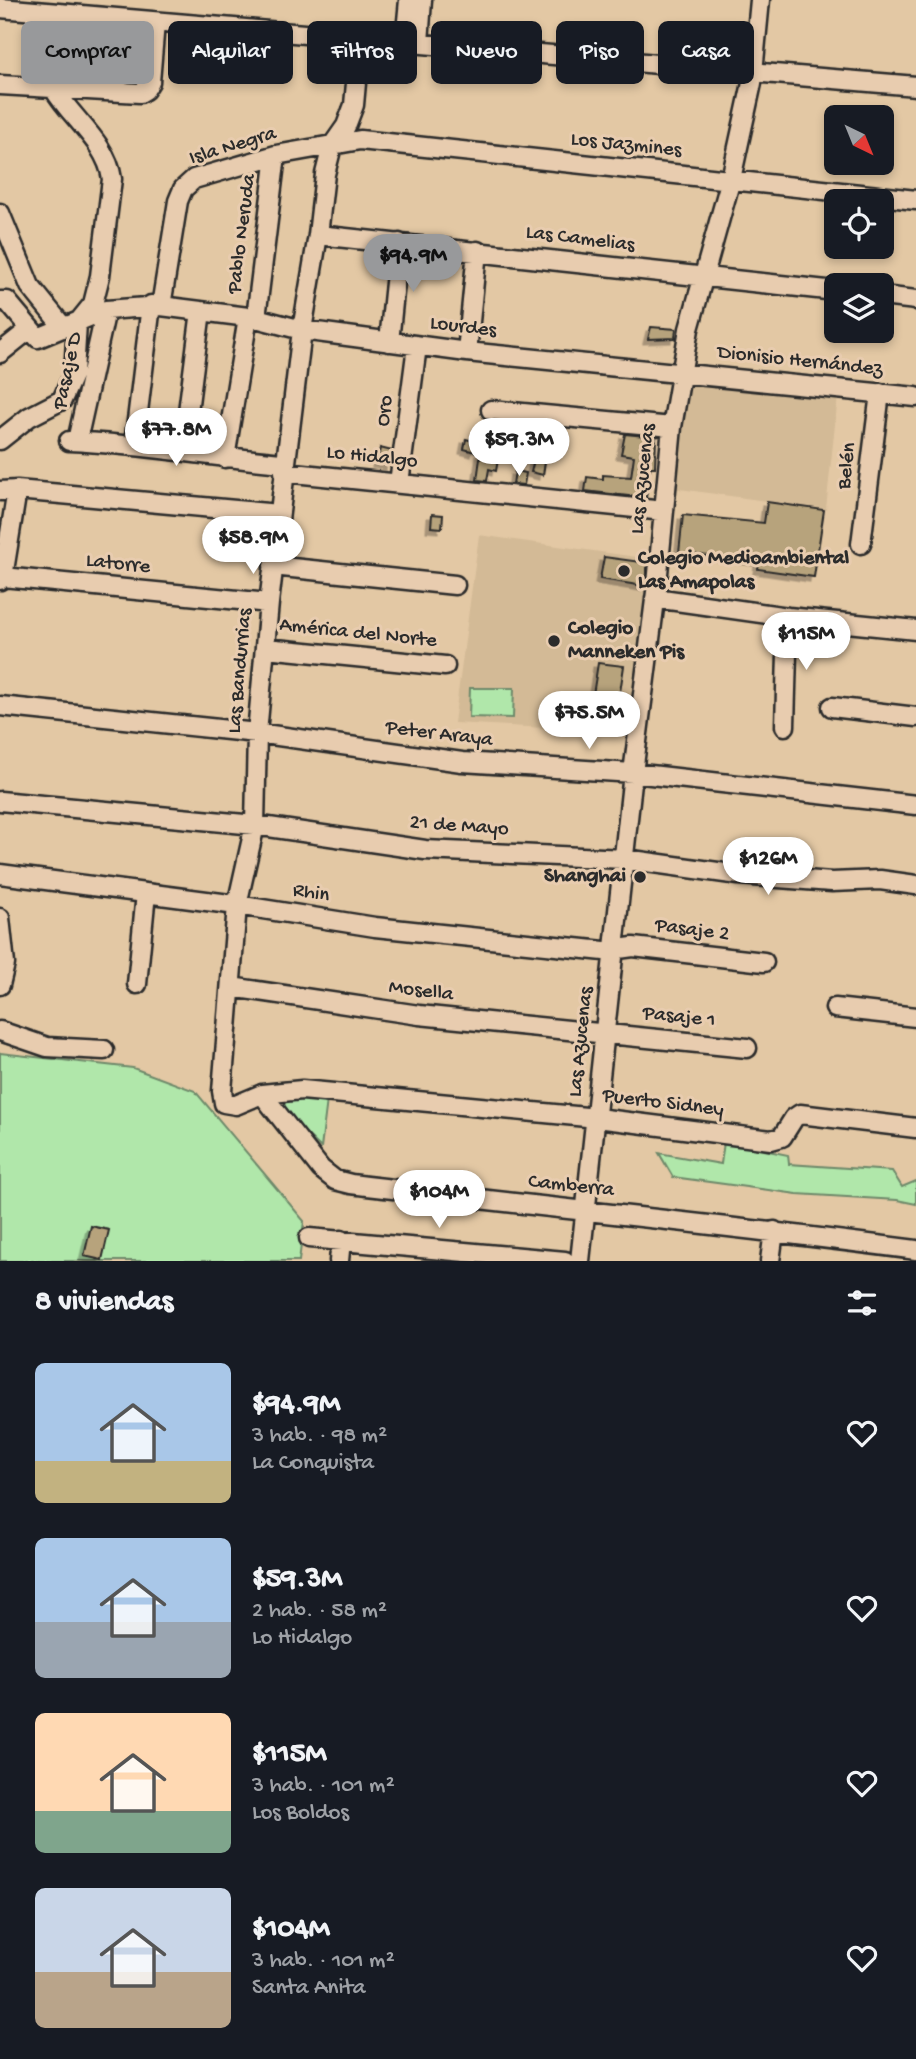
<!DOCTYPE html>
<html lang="es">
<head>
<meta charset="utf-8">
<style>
  :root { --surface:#171b24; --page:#242831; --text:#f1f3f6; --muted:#9ea1a6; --accent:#98999b }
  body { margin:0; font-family:"Gochi Hand",sans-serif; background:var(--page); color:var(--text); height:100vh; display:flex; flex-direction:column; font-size:26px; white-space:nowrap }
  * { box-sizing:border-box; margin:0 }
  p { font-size:23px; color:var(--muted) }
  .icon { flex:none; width:38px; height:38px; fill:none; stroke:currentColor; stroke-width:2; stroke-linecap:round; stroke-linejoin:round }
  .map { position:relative; height:1261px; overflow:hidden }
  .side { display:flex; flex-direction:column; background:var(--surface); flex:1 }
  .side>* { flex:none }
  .guide { position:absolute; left:21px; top:21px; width:875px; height:63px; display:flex; gap:14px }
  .needle { width:46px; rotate:137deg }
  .controls { position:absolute; left:824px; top:105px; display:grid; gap:14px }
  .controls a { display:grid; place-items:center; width:70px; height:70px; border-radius:10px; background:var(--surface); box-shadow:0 4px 10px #0003; font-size:35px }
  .price { position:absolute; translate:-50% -60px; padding:0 16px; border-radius:24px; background:#fff; color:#222; font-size:23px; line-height:46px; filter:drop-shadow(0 2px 4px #0008) }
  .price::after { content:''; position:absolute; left:50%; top:42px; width:21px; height:16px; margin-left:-10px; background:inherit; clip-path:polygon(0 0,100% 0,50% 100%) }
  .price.on { background:var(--accent); color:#111 }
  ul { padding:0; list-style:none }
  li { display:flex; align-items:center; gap:21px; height:175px; padding:0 35px }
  li span { display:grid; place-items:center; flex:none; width:196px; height:140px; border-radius:10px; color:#555 }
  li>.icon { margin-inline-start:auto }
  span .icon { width:84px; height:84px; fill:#fffc; stroke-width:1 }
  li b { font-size:30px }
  h2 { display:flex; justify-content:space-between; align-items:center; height:84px; padding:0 35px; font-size:30px }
  .tag { padding:0 24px; border-radius:10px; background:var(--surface); box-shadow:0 4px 10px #0003; font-size:24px; line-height:63px }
  .tag.on { background:var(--accent); color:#111 }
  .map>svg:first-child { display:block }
</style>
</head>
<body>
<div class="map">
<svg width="916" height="1261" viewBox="0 0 916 1261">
  <defs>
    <filter id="shadow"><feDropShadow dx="-4.5" dy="4.5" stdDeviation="0" flood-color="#0004"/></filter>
  </defs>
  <rect width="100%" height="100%" fill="#e3c8a4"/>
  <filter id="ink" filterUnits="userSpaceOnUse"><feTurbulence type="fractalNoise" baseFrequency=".0143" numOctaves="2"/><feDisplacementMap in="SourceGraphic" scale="14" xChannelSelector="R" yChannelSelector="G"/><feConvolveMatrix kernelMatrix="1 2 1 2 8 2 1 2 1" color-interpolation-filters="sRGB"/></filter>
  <g filter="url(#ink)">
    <path fill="#d3ba96" d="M 688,383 L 838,396 L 826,509 L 672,488 Z
      M 479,535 L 651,559 L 635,733 L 454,723 Z"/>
    <path fill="#b0e7aa" stroke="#6e896a" stroke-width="2" d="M 470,688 L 514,688 L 513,718 L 469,717 Z
      M 0,1053 L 133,1068 L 195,1091 L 304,1221 L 299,1261 L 0,1261 Z
      M 286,1099 L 327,1100 L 321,1148 L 283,1111 Z
      M 724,1142 L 788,1155 L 789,1164 L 892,1171 L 902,1187 L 916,1181 L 916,1204 L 897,1200 L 797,1194 L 673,1177 L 659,1153 L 721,1164 Z"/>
    <path fill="#b7a37b" stroke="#2b2b2b" stroke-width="2" filter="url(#shadow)" d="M 651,327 L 676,329 L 675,338 L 648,339 Z
      M 625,434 L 656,437 L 655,467 L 650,467 L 646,498 L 585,491 L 587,477 L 603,479 L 603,475 L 631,477 L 634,456 L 621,454 Z
      M 466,439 L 477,442 L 475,452 L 464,449 Z
      M 380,448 L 392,451 L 390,465 L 377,463 Z
      M 481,451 L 499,454 L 496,471 L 489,469 L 487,481 L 477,480 Z
      M 534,460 L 545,462 L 543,475 L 531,472 Z
      M 515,471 L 526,473 L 524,485 L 513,484 Z
      M 767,502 L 824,510 L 814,577 L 758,569 L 759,561 L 679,553 L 683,515 L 764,523 Z
      M 432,514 L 443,515 L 442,528 L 431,527 Z
      M 604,557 L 648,563 L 644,586 L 600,579 Z
      M 598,663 L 624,666 L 616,718 L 590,714 Z
      M 91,1226 L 109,1230 L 102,1260 L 84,1256 Z"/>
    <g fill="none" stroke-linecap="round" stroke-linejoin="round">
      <defs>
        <path id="minor" d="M 0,8 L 916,86
          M 360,39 L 354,105 L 346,126 L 332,146 L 325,174 L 318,235 L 302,330 L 269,603 L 257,733 L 255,825 L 237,905 L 222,1091 L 224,1103 L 236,1105 L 262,1094 L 302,1090 L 597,1118 L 771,1140 L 782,1137 L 794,1118 L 800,1114 L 916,1128
          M 405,42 L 409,0
          M 419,43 L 422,0
          M 0,85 L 140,93 L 145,90 L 150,82 L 155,23
          M 54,89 C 72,119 107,143 112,179 L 100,276 L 93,304 L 80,320
          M 0,213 L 30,286 L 64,328
          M 318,235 L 836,291
          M 882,296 L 916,300
          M 0,301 L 7,301 L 38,338 L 106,310 L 161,306 L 256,318 L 302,330 L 467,352 L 916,397
          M 161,306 L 178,201 L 183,189 L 194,179 L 276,155 L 360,140 L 916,200
          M 256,318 L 276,155
          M 389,342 L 399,243
          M 467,352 L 477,251
          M 0,353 L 30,329
          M 491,410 L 672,427
          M 0,440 L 29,417 L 62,400 L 74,373 L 77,323
          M 69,441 C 143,444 212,457 284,463
          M 77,441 L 106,310
          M 134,445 L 151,305
          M 183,450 L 201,311
          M 225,458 L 248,317
          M 284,472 L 664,511
          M 399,483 L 417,346
          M 0,491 L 17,490 L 279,514
          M 861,544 L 880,393
          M 273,566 L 455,585
          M 3,577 L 269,603
          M 0,580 L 3,577 L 17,490
          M 655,598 L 788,617 L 916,630
          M 266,648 L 445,666
          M 0,706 L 257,733 L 462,762 L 633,773 L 916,805
          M 832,707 L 916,717
          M 785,726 L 788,617
          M 0,801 L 255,825 L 425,850 L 625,859 L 739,875 L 832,882 L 880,880 L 916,885
          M 0,874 L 237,905 L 375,927 L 604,951 L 633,947 L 764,962
          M 0,918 L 5,964 L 0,985
          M 137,984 L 146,893
          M 231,987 L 419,1015 L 747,1048
          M 835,1008 L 916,1017
          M 0,1031 L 47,1047 L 104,1050
          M 262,1094 L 321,1169 L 335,1180 L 351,1184 C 539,1207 728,1225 916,1250
          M 309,1238 L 565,1261
          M 339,1261 L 341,1240
          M 580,1261 L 633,773 L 657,584 L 672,427 L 689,329 L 731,179 L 752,83 L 760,0
          M 770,1261 L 774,1231"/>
      </defs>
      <use href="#minor" stroke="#2b2b2b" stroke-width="23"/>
      <use href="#minor" stroke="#e8ccaf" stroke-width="18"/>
    </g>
  </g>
  <g fill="#2b2b2b" stroke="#e8ccaf" stroke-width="2.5">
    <circle cx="624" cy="571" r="7"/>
    <circle cx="554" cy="641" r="7"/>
    <circle cx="640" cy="877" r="7"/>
  </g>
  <g text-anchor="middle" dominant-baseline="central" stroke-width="6" stroke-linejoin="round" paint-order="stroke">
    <g font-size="21" fill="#2b2b2b" stroke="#e8ccaf">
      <text transform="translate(626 146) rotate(6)">Los Jazmines</text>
      <text transform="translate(233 147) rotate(-17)">Isla Negra</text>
      <text transform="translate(243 234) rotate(-83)">Pablo Neruda</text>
      <text transform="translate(580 240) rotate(7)">Las Camelias</text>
      <text transform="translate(463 328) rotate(7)">Lourdes</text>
      <text transform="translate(800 362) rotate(6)">Dionisio Hernández</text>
      <text transform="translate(69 371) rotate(-78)">Pasaje D</text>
      <text transform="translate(386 411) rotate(-83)">Oro</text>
      <text transform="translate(372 458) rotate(6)">Lo Hidalgo</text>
      <text transform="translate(848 466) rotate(-83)">Belén</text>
      <text transform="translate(644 479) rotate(-84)">Las Azucenas</text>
      <text transform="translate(118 565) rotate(6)">Latorre</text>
      <text transform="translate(358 634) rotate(6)">América del Norte</text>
      <text transform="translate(241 671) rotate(-85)">Las Bandurrias</text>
      <text transform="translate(439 735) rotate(7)">Peter Araya</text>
      <text transform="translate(459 827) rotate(4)">21 de Mayo</text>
      <text transform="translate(311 894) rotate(9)">Rhin</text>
      <text transform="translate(692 931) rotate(7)">Pasaje 2</text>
      <text transform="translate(421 992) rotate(7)">Mosella</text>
      <text transform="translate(679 1018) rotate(6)">Pasaje 1</text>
      <text transform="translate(582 1042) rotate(-84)">Las Azucenas</text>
      <text transform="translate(663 1104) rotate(7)">Puerto Sidney</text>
      <text transform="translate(571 1187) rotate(6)">Camberra</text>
    </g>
    <g font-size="21" font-weight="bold" fill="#2b2b2b" stroke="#e8ccaf" text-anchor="start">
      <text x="638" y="559">Colegio Medioambiental<tspan x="638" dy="24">Las Amapolas</tspan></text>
      <text x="568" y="629">Colegio<tspan x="568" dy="24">Manneken Pis</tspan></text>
      <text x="626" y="877" text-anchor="end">Shanghai</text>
    </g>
  </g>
</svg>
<div class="controls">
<a><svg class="needle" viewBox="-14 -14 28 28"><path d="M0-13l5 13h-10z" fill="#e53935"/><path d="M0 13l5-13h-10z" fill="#9ea1a6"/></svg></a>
<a><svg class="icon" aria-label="locate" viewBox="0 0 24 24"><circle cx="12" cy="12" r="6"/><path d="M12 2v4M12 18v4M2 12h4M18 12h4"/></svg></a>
<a><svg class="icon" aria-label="layers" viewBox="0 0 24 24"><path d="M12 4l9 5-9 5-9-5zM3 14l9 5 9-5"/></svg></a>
</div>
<b class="price on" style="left:413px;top:294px">$94.9M</b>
<b class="price" style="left:176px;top:468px">$77.8M</b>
<b class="price" style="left:519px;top:478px">$59.3M</b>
<b class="price" style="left:253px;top:576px">$58.9M</b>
<b class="price" style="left:806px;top:672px">$115M</b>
<b class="price" style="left:589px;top:751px">$75.5M</b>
<b class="price" style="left:768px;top:897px">$126M</b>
<b class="price" style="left:439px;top:1230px">$104M</b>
<div class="guide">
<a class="tag on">Comprar</a>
<a class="tag">Alquilar</a>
<a class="tag">Filtros</a>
<a class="tag">Nuevo</a>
<a class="tag">Piso</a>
<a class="tag">Casa</a>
</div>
</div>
<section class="side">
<h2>8 viviendas<svg class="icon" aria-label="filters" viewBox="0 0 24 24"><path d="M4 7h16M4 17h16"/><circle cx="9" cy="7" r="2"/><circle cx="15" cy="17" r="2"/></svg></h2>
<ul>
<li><span style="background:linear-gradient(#a9c7e8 70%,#c2b280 0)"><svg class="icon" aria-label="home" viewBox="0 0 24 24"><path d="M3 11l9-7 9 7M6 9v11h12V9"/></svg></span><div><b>$94.9M</b><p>3 hab. · 98 m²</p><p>La Conquista</p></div><svg class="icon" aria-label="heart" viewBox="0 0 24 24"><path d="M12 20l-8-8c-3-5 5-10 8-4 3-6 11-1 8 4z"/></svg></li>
<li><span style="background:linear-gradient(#a9c7e8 60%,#9aa5b1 0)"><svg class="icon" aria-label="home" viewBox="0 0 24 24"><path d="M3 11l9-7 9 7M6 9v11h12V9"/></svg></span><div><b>$59.3M</b><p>2 hab. · 58 m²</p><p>Lo Hidalgo</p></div><svg class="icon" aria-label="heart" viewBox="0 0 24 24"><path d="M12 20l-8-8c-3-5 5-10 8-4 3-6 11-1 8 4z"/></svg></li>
<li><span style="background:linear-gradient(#ffd9b3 70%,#7fa58c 0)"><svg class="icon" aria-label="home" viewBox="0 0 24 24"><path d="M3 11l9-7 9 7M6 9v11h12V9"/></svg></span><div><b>$115M</b><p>3 hab. · 101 m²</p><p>Los Boldos</p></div><svg class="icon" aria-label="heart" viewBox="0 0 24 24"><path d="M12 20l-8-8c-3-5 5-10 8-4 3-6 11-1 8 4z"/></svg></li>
<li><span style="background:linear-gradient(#c9d6e8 60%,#b9a48a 0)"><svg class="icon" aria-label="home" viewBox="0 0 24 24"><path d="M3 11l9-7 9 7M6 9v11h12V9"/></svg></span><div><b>$104M</b><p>3 hab. · 101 m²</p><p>Santa Anita</p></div><svg class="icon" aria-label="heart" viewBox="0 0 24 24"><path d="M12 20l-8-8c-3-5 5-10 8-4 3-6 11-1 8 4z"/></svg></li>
</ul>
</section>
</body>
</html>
